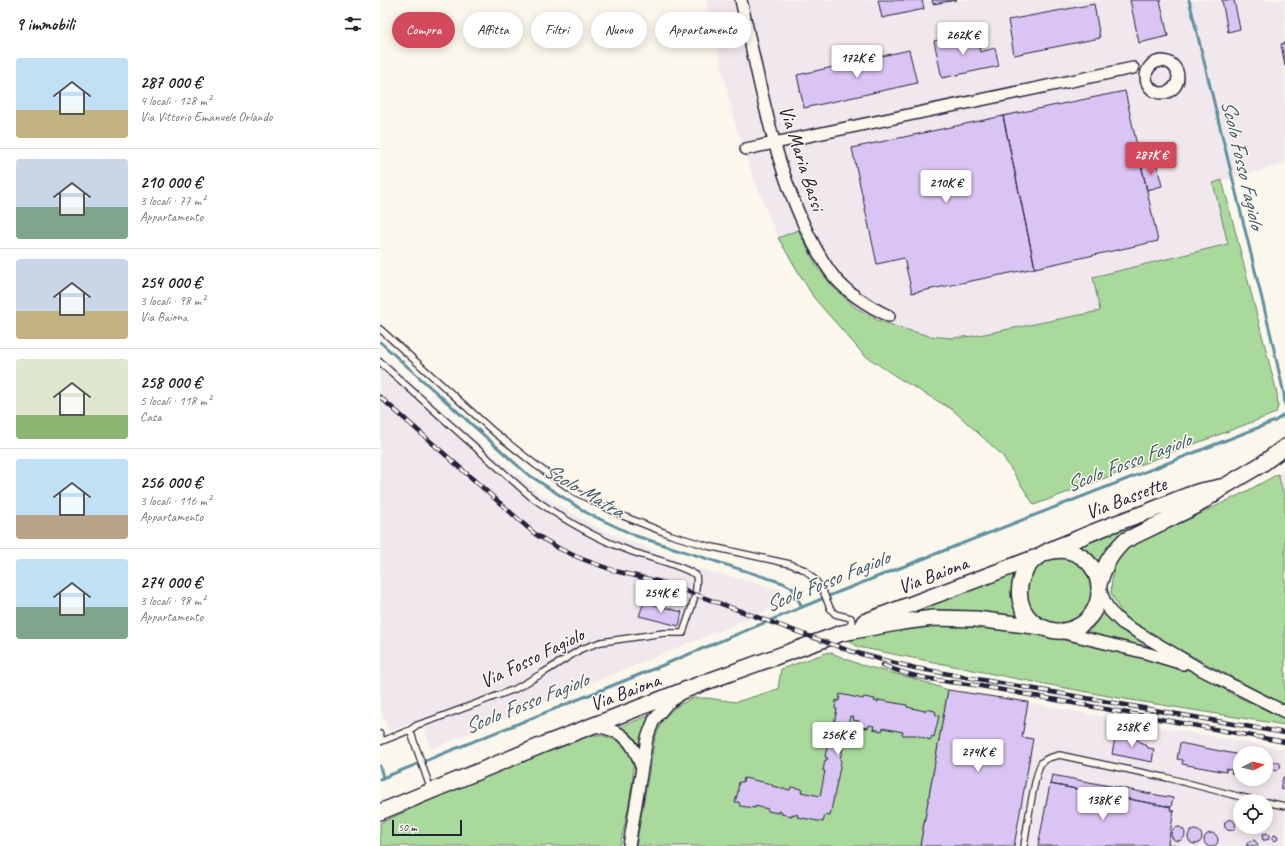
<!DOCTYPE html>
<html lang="it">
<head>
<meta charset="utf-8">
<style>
  :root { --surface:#fff; --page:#f2f2f2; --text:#222; --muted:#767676; --line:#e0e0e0; --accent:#d1495b }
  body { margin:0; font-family:Caveat,sans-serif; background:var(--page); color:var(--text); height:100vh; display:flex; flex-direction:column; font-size:15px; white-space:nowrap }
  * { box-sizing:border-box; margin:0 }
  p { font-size:13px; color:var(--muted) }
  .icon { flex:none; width:22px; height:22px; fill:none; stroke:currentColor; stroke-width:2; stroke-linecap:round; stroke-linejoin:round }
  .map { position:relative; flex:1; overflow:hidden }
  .sheet { display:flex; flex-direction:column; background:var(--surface); width:380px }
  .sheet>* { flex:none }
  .hud { position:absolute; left:12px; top:12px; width:380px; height:36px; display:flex; gap:8px }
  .needle { width:26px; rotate:83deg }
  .tools { position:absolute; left:853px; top:746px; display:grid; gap:8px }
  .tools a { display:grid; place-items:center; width:40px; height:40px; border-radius:50%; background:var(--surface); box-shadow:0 2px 10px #0003; font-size:20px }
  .scale { position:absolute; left:12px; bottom:10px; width:70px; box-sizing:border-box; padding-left:4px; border:2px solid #22223b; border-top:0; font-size:11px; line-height:14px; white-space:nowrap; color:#22223b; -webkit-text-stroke:3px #fbf7ec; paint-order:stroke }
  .price { position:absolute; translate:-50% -34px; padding:0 9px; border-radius:4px; background:#fff; color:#222; font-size:13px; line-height:26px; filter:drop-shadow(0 1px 2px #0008) }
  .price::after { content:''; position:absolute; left:50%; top:24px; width:12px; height:9px; margin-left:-6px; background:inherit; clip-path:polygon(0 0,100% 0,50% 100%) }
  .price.on { background:var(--accent); color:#fff }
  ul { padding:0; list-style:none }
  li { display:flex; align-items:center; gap:12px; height:100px; padding:0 16px }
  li+li { border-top:1px solid var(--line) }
  li span { display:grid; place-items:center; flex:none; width:112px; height:80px; border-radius:4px; color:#555 }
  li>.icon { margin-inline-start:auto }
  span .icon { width:48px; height:48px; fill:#fffc; stroke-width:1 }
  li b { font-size:17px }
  h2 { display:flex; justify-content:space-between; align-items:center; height:48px; padding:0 16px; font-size:17px }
  .pill { padding:0 14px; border-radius:18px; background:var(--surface); box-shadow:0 2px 10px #0003; font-size:14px; line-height:36px }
  .pill.on { background:var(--accent); color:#fff }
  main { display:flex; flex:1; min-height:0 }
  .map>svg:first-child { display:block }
</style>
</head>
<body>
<main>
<section class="sheet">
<h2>9 immobili<svg class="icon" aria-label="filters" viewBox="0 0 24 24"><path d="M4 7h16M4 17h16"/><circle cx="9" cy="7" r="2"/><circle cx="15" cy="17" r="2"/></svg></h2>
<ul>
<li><span style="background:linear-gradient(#bfe0f5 65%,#c2b280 0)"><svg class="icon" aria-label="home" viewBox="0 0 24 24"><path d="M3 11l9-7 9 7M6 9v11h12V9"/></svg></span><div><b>287 000 €</b><p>4 locali · 128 m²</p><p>Via Vittorio Emanuele Orlando</p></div></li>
<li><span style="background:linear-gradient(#c9d6e8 60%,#7fa58c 0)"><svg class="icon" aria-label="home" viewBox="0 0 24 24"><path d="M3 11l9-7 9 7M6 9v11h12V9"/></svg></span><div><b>210 000 €</b><p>3 locali · 77 m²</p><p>Appartamento</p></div></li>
<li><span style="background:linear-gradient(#c9d6e8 65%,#c2b280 0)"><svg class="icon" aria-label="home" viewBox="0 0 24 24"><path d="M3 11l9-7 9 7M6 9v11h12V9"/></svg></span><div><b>254 000 €</b><p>3 locali · 98 m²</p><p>Via Baiona</p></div></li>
<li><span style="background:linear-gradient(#dfe7d0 70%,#8fb573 0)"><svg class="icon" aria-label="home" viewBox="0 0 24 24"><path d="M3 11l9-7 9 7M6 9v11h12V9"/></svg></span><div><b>258 000 €</b><p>5 locali · 118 m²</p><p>Casa</p></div></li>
<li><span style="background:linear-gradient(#bfe0f5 70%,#b9a48a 0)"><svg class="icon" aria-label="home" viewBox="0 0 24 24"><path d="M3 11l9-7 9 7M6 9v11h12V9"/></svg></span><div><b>256 000 €</b><p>3 locali · 116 m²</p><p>Appartamento</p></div></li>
<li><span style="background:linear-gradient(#bfe0f5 60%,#7fa58c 0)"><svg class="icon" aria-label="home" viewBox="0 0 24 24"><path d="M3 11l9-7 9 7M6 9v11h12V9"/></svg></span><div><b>274 000 €</b><p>3 locali · 98 m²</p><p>Appartamento</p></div></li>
</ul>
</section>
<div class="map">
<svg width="905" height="846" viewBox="0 0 905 846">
  <rect width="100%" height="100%" fill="#fbf7ec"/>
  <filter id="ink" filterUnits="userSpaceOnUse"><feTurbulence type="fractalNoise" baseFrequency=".025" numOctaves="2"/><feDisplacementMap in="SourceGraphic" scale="8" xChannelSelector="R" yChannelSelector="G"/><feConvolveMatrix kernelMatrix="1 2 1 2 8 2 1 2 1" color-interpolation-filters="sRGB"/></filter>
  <g filter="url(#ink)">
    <path fill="#f1e8ee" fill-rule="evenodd" d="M 326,0 L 905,0 L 905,164 L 833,183 L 849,244 L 713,277 L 721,311 L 594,336 L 572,338 L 550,336 L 520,328 L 497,320 L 475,307 L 454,288 L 437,267 L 418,230 L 398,238 L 372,174 L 355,123 Z
      M 0,355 L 92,437 L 159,493 L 219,529 L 316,568 L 399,589 L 409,602 L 51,749 L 41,718 L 9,732 L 0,705 Z
      M 905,469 L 905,499 L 898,474 Z
      M 568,690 L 667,706 L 829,736 L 905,749 L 905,846 L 540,846 ZM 860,753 L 886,753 L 886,779 L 860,779 ZM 860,801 L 886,801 L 886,827 L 860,827 Z"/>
    <path fill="#a9da9b" stroke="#667e6b" d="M 842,180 L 897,393 L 898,406 L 896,413 L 654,505 L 622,455 L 573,410 L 520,379 L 484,355 L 434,298 L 398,238 L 418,230 L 437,267 L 454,288 L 475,307 L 497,320 L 520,328 L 550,336 L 572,338 L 594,336 L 720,311 L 713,277 L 848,244 L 833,183 Z
      M 898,474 L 905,499 L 905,705 L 776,637 L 744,616 L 737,605 L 731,593 L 732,579 L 735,565 L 741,555 L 752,545 L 793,527 L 865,492 Z
      M 757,525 L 739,537 L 719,565 L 693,549 L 747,528 Z
      M 679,558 C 690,559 703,562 709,573 C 712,579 713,588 715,594 L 699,621 C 693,623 683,627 677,626 C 674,625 669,622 666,621 C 645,611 640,581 659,566 C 665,562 671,560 679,558 Z
      M 641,569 L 644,618 L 612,613 L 567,610 L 535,612 L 535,610 L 600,587 Z
      M 724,609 L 729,619 L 753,637 L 773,647 L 776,651 L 707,634 L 718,620 Z
      M 546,624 L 612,625 L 742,652 L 816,672 L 852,694 L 905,719 L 905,725 L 739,698 L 633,678 L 478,647 L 470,641 L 482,637 Z
      M 449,652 L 481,665 L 532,678 L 568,690 L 540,846 L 256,846 L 275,738 L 283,719 L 296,707 L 312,698 L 327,698 L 356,702 L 398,689 L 401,669 Z
      M 273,714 L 262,745 L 260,746 L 253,736 L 242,730 L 239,727 Z
      M 211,735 C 216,735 222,735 227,737 C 236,739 249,748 252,758 C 257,775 244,826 240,846 L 0,846 L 0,823 L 95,780 Z"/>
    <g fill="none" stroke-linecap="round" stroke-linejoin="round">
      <path stroke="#5f909e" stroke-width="3" d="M 809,0 L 891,336 L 904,394 L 905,405
        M 0,342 L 146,473 L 207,513 L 256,536 L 403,583 L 412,588 L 422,607
        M 0,766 L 3,778
        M 0,779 L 271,670 L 456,593 L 895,421 L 905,414"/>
    </g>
    <path fill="#dac4f4" stroke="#22223b" d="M 498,0 L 542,0 L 544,9 L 502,18 Z
      M 552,0 L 577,0 L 553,4 Z
      M 750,0 L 780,0 L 788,36 L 759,43 Z
      M 842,0 L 854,0 L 860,29 L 848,32 Z
      M 714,4 L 720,38 L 634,55 L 628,20 Z
      M 596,32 L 600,52 L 615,48 L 619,66 L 562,78 L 554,41 Z
      M 905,43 L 905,66 L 901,44 Z
      M 529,50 L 537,83 L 424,108 L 417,75 Z
      M 745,91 L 778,241 L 655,268 L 623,116 Z
      M 623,116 L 655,268 L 532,293 L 524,258 L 497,264 L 472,148 Z
      M 776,162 L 782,186 L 767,190 L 761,165 Z
      M 264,602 L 302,612 L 299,626 L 259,616 Z
      M 568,690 L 648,702 L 642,737 L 653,739 L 634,846 L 540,846 Z
      M 460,694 L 483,699 L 484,697 L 495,699 L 494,701 L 498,702 L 498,700 L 527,705 L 527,707 L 545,711 L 546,709 L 555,711 L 556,715 L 559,716 L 554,737 L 552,736 L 550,740 L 536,735 L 522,735 L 523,732 L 503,728 L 502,731 L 493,729 L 494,726 L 489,725 L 488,728 L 480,727 L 480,724 L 479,723 L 479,721 L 473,720 L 474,717 L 470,716 L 460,760 L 461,762 L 450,816 L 445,815 L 443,822 L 417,817 L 418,815 L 412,814 L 412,816 L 401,814 L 402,812 L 398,811 L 398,813 L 388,811 L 388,809 L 375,806 L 375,808 L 360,806 L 359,802 L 355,802 L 358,792 L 358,789 L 359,782 L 363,782 L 364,778 L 392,784 L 392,786 L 410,790 L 411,787 L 422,789 L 421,792 L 440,796 L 445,771 L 443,771 L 445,760 L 447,760 L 448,758 L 445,757 L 451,728 L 453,729 L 457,709 L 455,709 L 456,700 L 459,701 Z
      M 736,733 L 755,738 L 768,747 L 768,748 L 774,749 L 772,762 L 732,754 Z
      M 800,743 L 860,755 L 860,775 L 851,773 L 852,770 L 846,769 L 846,772 L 802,764 L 803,760 L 797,759 Z
      M891.5 766a4.5 4.5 0 1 1 9 0a4.5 4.5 0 1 1-9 0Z
      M 672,775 L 793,798 L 791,807 L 670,784 Z
      M 903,777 L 905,777 L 905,790 L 900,789 Z
      M 670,784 L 791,807 L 790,810 L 794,811 L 788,844 L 798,846 L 658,846 Z
      M844.5 825a5.5 5.5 0 1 1 11 0a5.5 5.5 0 1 1-11 0Z
      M791 834a7 7 0 1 1 14 0a7 7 0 1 1-14 0Z
      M808 837a7 7 0 1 1 14 0a7 7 0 1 1-14 0Z
      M 887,833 L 889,835 L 889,839 L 886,840 L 883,840 L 882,836 L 883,834 Z
      M824 840a7 7 0 1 1 14 0a7 7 0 1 1-14 0Z
      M 894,835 L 897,836 L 898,839 L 895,841 L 892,840 L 892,837 Z
      M 874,840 L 877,843 L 878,846 L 866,846 L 869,841 Z"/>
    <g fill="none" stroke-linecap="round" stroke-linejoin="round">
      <defs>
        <path id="service" d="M 0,329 L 114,432 L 157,466 L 195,492 L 243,516 L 291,535 L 328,546 L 410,564 L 425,570 L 436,581 L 443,591 L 450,608 L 455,614 L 471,618 L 472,623 L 466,629
          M 0,362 L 150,496 C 181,518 214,538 250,551 C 272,559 296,563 316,575 C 319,593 308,616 303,633 L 284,633 L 221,642 L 201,649 L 163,673 L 135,689 L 52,720 L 37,725 L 30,730 L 51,790
          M 0,734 L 2,741
          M 0,742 L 30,730
          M 886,802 L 905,806
          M 644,846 C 646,833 655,769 662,762 C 667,757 673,757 679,755 L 788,778 L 861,797 L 879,801"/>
        <path id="minor" d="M 361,0 C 378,74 392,156 424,225 C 433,244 442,262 455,278 C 469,294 490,307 509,316
          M766 77a16 16 0 1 1 32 0a16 16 0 1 1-32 0Z
          M 366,149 L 753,68
          M 720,589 L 725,602 L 730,611 L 742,623 L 820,669 L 905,712
          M 680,632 L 766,653 L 803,664
          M 214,726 C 243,730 252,740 261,766
          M 249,846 L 267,738 L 274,720 L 287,704 L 297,697"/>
        <path id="secondary" d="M 664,553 C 672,551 680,549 688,551 C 730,561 729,620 688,630 C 681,632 673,631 667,629 C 633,619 631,575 658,557 C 670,548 686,544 699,538 C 722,528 744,520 767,512 C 785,505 803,496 821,491 C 829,489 837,488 845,486
          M 719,584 C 725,564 730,555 744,541 L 816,506 L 845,486 L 882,464 L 905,447
          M 484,622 L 654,558
          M 0,812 L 165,744 L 323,683 L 462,633 L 522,622 L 553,618 L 596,619 L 662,627"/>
      </defs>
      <use href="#service" stroke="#22223b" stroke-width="8"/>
      <use href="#minor" stroke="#22223b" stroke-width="14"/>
      <use href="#secondary" stroke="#22223b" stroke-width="18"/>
      <use href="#service" stroke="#fbf7ec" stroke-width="5.5"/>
      <use href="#minor" stroke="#fbf7ec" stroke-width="11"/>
      <use href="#secondary" stroke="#fbf7ec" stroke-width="15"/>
      <defs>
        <path id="rail" d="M 0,397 L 155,534 L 180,549 L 202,559 L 235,571 L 281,582 L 470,651 L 503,660 L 535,668 L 905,733
          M 503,665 C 531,678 564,681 595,685 L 905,742"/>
      </defs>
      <use href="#rail" stroke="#22223b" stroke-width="4.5"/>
      <use href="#rail" stroke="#fbf7ec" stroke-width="3" stroke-dasharray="9" stroke-linecap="butt"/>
    </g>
  </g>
  <g text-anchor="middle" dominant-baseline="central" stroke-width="3" stroke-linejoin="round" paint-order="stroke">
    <g font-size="20" fill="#22223b" stroke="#fbf7ec">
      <text transform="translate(422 158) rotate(72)">Via Maria Bassi</text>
      <text transform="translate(746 498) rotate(-21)">Via Bassette</text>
      <text transform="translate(553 575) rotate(-21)">Via Baiona</text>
      <text transform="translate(152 658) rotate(-26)">Via Fosso Fagiolo</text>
      <text transform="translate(245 692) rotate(-21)">Via Baiona</text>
    </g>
    <g font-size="21" font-style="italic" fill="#41596d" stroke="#fbf7ec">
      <text transform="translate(863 164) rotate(77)">Scolo Fosso Fagiolo</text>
      <text transform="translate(748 462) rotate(-21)">Scolo Fosso Fagiolo</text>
      <text transform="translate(204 490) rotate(30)">Scolo Matra</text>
      <text transform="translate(447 581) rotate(-22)">Scolo Fosso Fagiolo</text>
      <text transform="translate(146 703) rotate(-22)">Scolo Fosso Fagiolo</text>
    </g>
  </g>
</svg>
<div class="tools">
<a><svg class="needle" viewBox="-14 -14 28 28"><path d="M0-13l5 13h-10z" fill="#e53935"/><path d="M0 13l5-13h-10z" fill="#767676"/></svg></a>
<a><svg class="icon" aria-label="locate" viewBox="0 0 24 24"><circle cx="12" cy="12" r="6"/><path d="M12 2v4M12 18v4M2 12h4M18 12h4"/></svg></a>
</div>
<div class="scale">50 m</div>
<b class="price" style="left:583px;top:56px">262K €</b>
<b class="price" style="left:477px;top:79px">172K €</b>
<b class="price on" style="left:771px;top:176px">287K €</b>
<b class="price" style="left:566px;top:204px">210K €</b>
<b class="price" style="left:281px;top:614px">254K €</b>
<b class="price" style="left:752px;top:748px">258K €</b>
<b class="price" style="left:458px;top:756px">256K €</b>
<b class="price" style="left:598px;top:773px">274K €</b>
<b class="price" style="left:723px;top:821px">138K €</b>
<div class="hud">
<a class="pill on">Compra</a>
<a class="pill">Affitta</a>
<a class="pill">Filtri</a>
<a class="pill">Nuovo</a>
<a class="pill">Appartamento</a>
</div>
</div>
</main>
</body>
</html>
